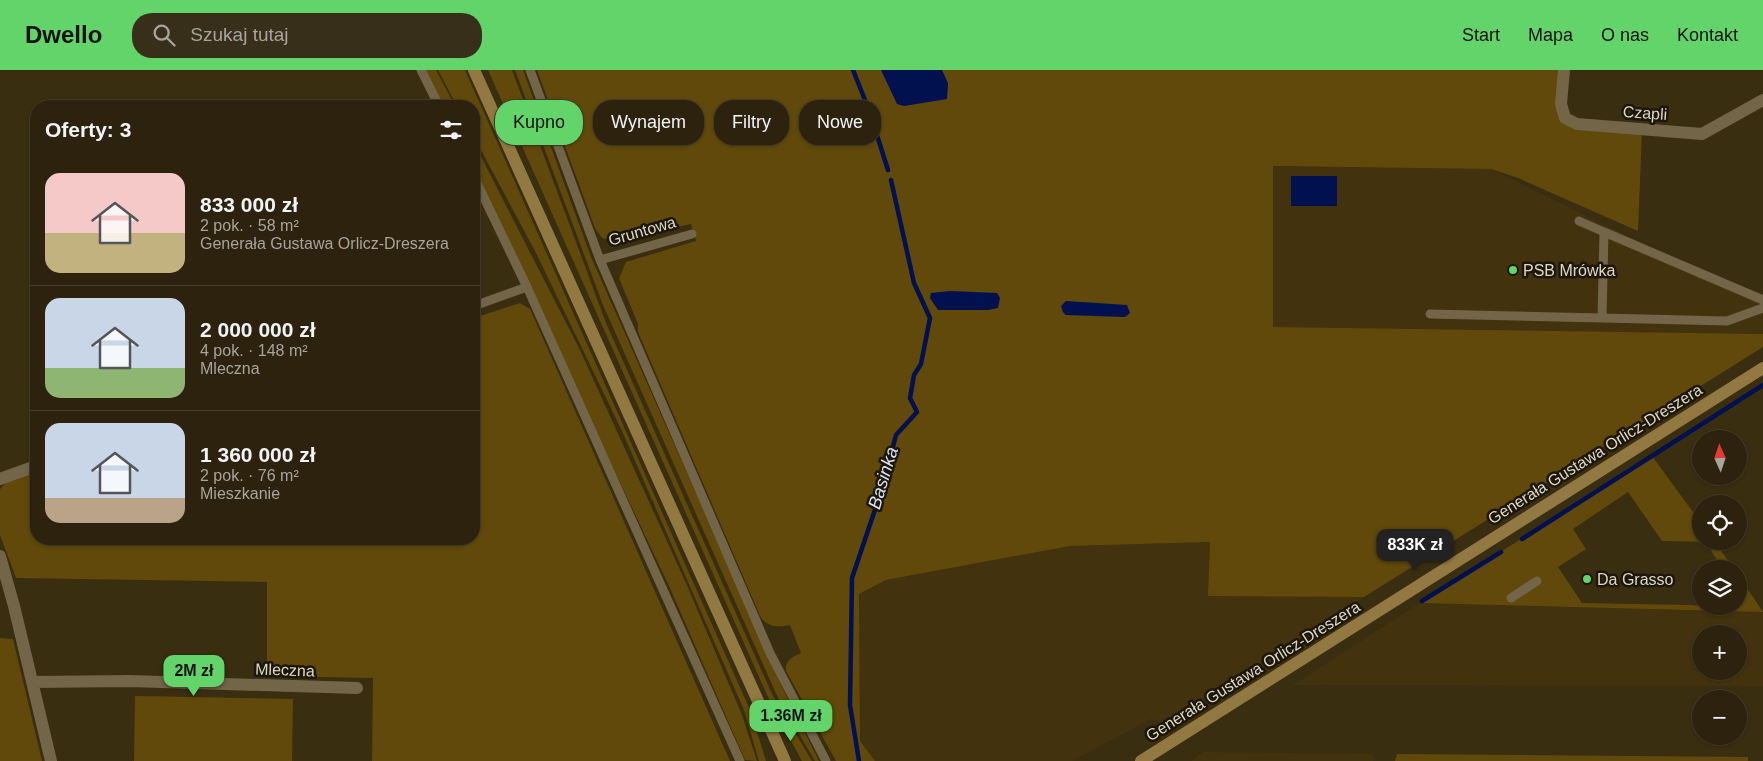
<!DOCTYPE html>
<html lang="pl">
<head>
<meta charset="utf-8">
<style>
  :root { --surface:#2c220d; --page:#382f1b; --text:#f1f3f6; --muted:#a6a49d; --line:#483f2e; --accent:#62d469 }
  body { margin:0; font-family:Helvetica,sans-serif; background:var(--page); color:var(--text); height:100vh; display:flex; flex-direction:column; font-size:19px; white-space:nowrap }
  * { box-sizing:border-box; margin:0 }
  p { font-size:16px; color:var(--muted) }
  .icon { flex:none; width:28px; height:28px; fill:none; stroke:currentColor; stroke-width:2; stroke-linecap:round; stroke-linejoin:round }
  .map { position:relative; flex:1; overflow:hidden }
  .details { position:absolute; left:30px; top:30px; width:450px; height:445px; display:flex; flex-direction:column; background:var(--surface); border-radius:20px; box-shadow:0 1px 4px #0004,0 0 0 1px var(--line) }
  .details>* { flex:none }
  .banner { position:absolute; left:495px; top:30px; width:475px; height:45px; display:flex; gap:10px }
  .needle { width:32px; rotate:357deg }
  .controls { position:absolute; left:1692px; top:360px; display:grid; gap:10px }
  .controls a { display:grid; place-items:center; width:55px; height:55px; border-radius:50%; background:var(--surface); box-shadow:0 1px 4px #0004,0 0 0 1px var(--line); font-size:25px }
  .price { position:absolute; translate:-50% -42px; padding:0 11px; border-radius:10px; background:var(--accent); color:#111; font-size:16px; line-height:32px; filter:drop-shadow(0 1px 2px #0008) }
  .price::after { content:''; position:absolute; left:50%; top:30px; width:15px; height:11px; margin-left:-8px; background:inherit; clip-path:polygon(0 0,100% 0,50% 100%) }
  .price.active { background:#222; color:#fff }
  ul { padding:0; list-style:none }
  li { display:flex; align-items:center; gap:15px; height:125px; padding:0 15px }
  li+li { border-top:1px solid var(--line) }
  li span { display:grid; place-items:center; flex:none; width:140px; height:100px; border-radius:15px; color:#555 }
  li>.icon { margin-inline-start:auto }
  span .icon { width:60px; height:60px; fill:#fffc; stroke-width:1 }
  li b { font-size:21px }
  h2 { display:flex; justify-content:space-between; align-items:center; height:60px; padding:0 15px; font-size:21px }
  .pill { padding:0 18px; border-radius:20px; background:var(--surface); box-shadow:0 1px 4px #0004,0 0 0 1px var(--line); font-size:18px; line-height:45px }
  .pill.active { background:var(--accent); color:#111 }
  header { display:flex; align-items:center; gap:30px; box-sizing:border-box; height:70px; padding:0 25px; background:var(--accent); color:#111 }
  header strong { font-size:24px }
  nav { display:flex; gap:28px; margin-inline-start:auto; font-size:18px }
  .search { width:350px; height:45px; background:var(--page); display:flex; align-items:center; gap:12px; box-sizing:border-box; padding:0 18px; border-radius:20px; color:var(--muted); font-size:19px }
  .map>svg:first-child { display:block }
</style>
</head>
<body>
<header>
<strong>Dwello</strong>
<div class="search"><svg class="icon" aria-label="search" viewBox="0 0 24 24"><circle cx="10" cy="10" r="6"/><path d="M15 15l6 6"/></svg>Szukaj tutaj</div>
<nav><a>Start</a><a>Mapa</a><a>O nas</a><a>Kontakt</a></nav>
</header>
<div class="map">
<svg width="1763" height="691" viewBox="0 0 1763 691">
  <rect width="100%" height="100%" fill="#3a2e11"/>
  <path fill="#42320d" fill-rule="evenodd" d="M 1273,96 L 1491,99 L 1763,232 L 1763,264 L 1273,257 Z
    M 1211,472 L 1209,526 L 1364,527 L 1166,655 L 1151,649 L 1072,691 L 875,691 L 860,671 L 859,524 L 886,510 L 1070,476 Z
    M 1420,533 L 1763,542 L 1763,616 L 1293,615 ZM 1701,564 L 1739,564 L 1739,601 L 1701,601 Z
    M 1203,682 L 1373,684 L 1373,691 L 1191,691 Z"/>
  <path fill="#60490a" d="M 425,0 L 436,0 L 455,36 L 442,36 Z
    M 438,0 L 465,0 L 751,642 L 766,691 L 759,691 L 744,640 L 622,361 L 536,183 L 474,67 L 474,36 L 457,36 Z
    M 488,0 L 512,0 L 606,253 L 772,624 L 812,691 L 802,691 L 772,636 Z
    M 515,0 L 523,0 L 591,187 L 783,619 L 819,691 L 815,691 L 778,628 L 603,235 Z
    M 537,0 L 1566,0 L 1565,48 L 1642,60 L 1638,161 L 1518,108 L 1491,99 L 1273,96 L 1273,257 L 1763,264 L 1763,277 L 1364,527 L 1208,526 L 1210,472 L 1070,476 L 886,510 L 859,524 L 860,671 L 875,691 L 836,691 L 786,601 C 785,590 792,587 801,583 L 790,555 C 778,557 770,558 761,548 L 638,262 L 638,254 L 619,208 L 626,192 L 696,171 L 691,154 L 613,171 L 602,168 L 595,158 Z
    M 474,73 L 579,278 L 686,513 L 742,645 L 757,691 L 745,690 L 669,516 L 474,103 Z
    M 520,233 L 530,239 L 730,691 L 372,691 L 373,608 L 267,606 L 267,512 L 16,508 L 0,465 L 0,419 L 7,412 L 36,401 L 36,469 L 474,469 L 474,248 Z
    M 1652,386 L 1701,453 L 1701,471 L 1714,471 L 1734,499 L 1719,499 L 1717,496 L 1720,494 L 1711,481 L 1716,477 L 1713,472 L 1662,471 L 1628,422 L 1573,459 L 1586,479 L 1558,497 L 1582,533 L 1739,536 L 1741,534 L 1739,530 L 1739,506 L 1763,542 L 1420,533 Z
    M 0,568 L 13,569 L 42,691 L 0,691 Z
    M 135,626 L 293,629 L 292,691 L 134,691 Z
    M 1397,684 L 1748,687 L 1748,691 L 1395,691 Z"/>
  <path fill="#01104e" d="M 881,0 L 942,0 L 948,13 L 947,29 L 904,36 L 897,34 Z
    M 1291,106 L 1337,106 L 1337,136 L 1291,136 Z
    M 950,221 L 997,223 L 1000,228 L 998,238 L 988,240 L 938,240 L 930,228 L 931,223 Z
    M 1066,231 L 1127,235 L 1130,243 L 1125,247 L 1066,245 L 1063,242 L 1061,236 Z"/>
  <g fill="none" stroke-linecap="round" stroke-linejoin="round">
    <path stroke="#01104e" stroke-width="4.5" d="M 853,0 L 869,40 L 888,100
      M 1522,469 L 1763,315
      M 1422,531 L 1501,482
      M 859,691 L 850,635 L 852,508 L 882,419 L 896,365 L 917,342 L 910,328 L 914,305 L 921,294 L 930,248 L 914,213 L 891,110"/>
    <path stroke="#736548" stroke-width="9" d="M 421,0 L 439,36
      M 530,0 L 600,190 L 770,583 L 826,691
      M 474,107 L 527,217 L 740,691
      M 1579,151 L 1604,162
      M 600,190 L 692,164
      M 1763,230 L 1604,162 L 1602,248 L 1727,251 L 1763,238
      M 474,236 L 527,217
      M 1430,244 L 1602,248
      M 1511,528 L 1537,511"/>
    <path stroke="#736548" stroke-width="12" d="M 1564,0 L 1561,34 L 1565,48 L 1577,54 L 1702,64 L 1763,30
      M 0,409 L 36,396
      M 0,486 L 14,536 L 51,691
      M 32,612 L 130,611 L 357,618"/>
    <path stroke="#927942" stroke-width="12" d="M 474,0 L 785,691
      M 1141,691 L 1763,298"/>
  </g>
  <g fill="#62d469" stroke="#1d170b" stroke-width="2">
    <circle cx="1513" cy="200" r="5"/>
    <circle cx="1587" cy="509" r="5"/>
  </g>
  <g text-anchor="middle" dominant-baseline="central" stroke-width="5" stroke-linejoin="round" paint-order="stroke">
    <g font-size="16" fill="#ded7c6" stroke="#1d170b">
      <text transform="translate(1645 43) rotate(4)">Czapli</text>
      <text transform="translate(642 161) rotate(-16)">Gruntowa</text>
      <text transform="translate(1595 384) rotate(-32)">Generała Gustawa Orlicz-Dreszera</text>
      <text transform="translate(285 600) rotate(2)">Mleczna</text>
      <text transform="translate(1253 601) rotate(-32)">Generała Gustawa Orlicz-Dreszera</text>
    </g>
    <g font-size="16" fill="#ded7c6" stroke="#1d170b" text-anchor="start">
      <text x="1523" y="200">PSB Mrówka</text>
      <text x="1597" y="509">Da Grasso</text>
    </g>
    <g font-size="18" font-style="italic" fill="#d9e3f7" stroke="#1d170b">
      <text transform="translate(883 408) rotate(-73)">Basinka</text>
    </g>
  </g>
</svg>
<div class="controls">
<a><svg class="needle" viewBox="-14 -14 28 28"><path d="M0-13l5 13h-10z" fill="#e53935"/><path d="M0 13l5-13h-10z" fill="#a6a49d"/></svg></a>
<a><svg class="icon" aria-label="locate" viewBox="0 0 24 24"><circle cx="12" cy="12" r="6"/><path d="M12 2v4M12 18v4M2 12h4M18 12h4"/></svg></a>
<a><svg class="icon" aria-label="layers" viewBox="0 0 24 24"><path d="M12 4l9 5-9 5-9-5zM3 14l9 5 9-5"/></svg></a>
<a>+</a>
<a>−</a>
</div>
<b class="price active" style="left:1415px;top:501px">833K zł</b>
<b class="price" style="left:194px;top:627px">2M zł</b>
<b class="price" style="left:791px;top:672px">1.36M zł</b>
<div class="banner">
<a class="pill active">Kupno</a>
<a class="pill">Wynajem</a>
<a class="pill">Filtry</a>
<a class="pill">Nowe</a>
</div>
<section class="details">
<h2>Oferty: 3<svg class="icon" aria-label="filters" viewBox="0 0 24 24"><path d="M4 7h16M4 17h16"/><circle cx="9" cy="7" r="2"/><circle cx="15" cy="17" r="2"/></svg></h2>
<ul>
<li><span style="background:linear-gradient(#f6c9c9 60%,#c2b280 0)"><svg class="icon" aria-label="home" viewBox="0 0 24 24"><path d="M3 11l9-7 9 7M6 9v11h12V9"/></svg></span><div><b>833 000 zł</b><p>2 pok. · 58 m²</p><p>Generała Gustawa Orlicz-Dreszera</p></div></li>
<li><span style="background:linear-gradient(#c9d6e8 70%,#8fb573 0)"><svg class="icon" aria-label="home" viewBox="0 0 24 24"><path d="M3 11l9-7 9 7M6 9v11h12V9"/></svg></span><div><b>2 000 000 zł</b><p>4 pok. · 148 m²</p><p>Mleczna</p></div></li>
<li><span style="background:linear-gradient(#c9d6e8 75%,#b9a48a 0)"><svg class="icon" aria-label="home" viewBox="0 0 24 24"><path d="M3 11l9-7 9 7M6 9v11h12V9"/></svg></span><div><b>1 360 000 zł</b><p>2 pok. · 76 m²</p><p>Mieszkanie</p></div></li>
</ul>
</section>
</div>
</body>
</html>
